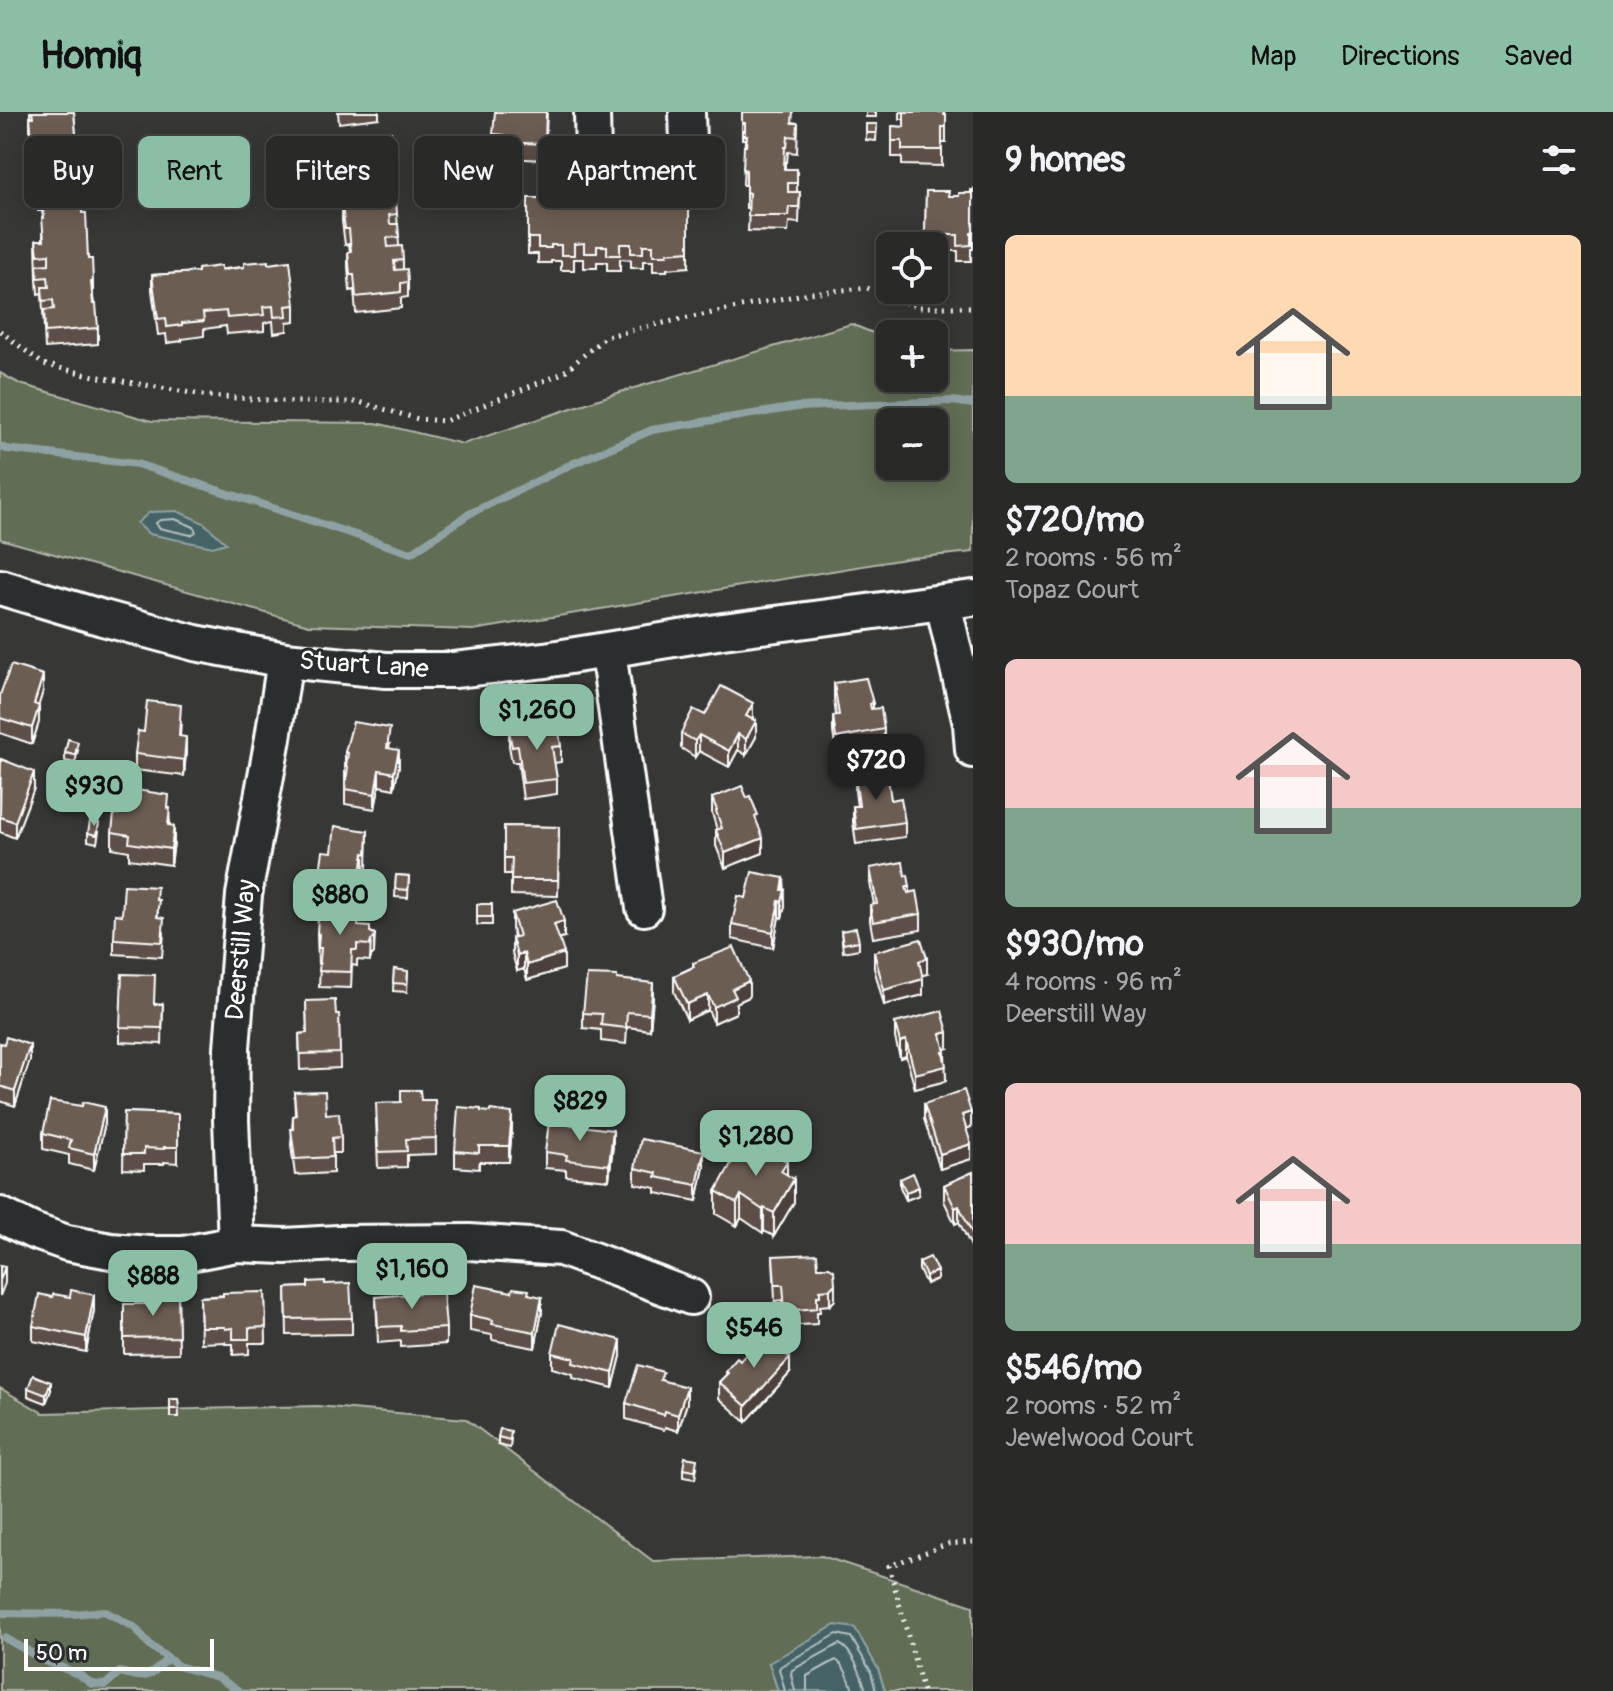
<!DOCTYPE html>
<html lang="en">
<head>
<meta charset="utf-8">
<style>
  :root { --surface:#292928; --page:#313130; --text:#f1f3f6; --muted:#a5a6a8; --line:#454545; --accent:#8abfa5 }
  body { margin:0; font-family:Pangolin,sans-serif; background:var(--page); color:var(--text); height:100vh; display:flex; flex-direction:column; font-size:30px; white-space:nowrap }
  * { box-sizing:border-box; margin:0 }
  p { font-size:26px; color:var(--muted) }
  .icon { flex:none; width:44px; height:44px; fill:none; stroke:currentColor; stroke-width:2; stroke-linecap:round; stroke-linejoin:round }
  .map { position:relative; flex:1; overflow:hidden }
  .drawer { display:flex; flex-direction:column; background:var(--surface); width:640px }
  .drawer>* { flex:none }
  .banner { position:absolute; left:24px; top:24px; width:760px; height:72px; display:flex; gap:16px }
  .fabs { position:absolute; left:876px; top:120px; display:grid; gap:16px }
  .fabs a { display:grid; place-items:center; width:72px; height:72px; border-radius:12px; background:var(--surface); box-shadow:0 4px 20px #0003,0 0 0 2px var(--line); font-size:40px }
  .scale { position:absolute; left:24px; bottom:20px; width:190px; box-sizing:border-box; padding-left:8px; border:4px solid #fff; border-top:0; font-size:22px; line-height:28px; white-space:nowrap; color:#fff; -webkit-text-stroke:6px #2a2d2e; paint-order:stroke }
  .price { position:absolute; translate:-50% -68px; padding:0 18px; border-radius:16px; background:var(--accent); color:#111; font-size:26px; line-height:52px; filter:drop-shadow(0 2px 4px #0008) }
  .price::after { content:''; position:absolute; left:50%; top:48px; width:24px; height:18px; margin-left:-12px; background:inherit; clip-path:polygon(0 0,100% 0,50% 100%) }
  .price.active { background:#222; color:#fff }
  ul { padding:0; list-style:none }
  li { display:grid; align-content:center; gap:16px; height:424px; padding:0 32px }
  li span { display:grid; place-items:center; height:248px; border-radius:12px; color:#555 }
  li>.icon { margin-inline-start:auto }
  span .icon { width:144px; height:144px; fill:#fffc; stroke-width:1 }
  li b { font-size:34px }
  h2 { display:flex; justify-content:space-between; align-items:center; height:96px; padding:0 32px; font-size:34px }
  .pill { padding:0 28px; border-radius:12px; background:var(--surface); box-shadow:0 4px 20px #0003,0 0 0 2px var(--line); font-size:28px; line-height:72px }
  .pill.active { background:var(--accent); color:#111 }
  header { display:flex; align-items:center; gap:48px; box-sizing:border-box; height:112px; padding:0 40px; background:var(--accent); color:#111 }
  header strong { font-size:38px }
  nav { display:flex; gap:44px; margin-inline-start:auto; font-size:28px }
  main { display:flex; flex:1; min-height:0 }
  .map>svg:first-child { display:block }
</style>
</head>
<body>
<header>
<strong>Homiq</strong>
<nav><a>Map</a><a>Directions</a><a>Saved</a></nav>
</header>
<main>
<div class="map">
<svg width="973" height="1579" viewBox="0 0 973 1579">
  <rect width="100%" height="100%" fill="#373735"/>
  <filter id="ink" filterUnits="userSpaceOnUse"><feTurbulence type="fractalNoise" baseFrequency=".0125" numOctaves="2"/><feDisplacementMap in="SourceGraphic" scale="16" xChannelSelector="R" yChannelSelector="G"/><feConvolveMatrix kernelMatrix="1 2 1 2 8 2 1 2 1" color-interpolation-filters="sRGB"/></filter>
  <g filter="url(#ink)">
    <path fill="#626d54" stroke="#b0b6aa" stroke-width="2" fill-rule="evenodd" d="M 851,212 L 890,228 L 890,266 L 934,266 L 934,239 L 973,238 L 973,440 L 911,446 L 473,518 L 309,513 L 0,427 L 0,261 L 20,272 L 152,309 L 376,311 L 463,332 L 617,281 ZM 890,310 L 934,310 L 934,354 L 890,354 Z
      M 0,1276 L 43,1301 L 317,1294 L 466,1307 L 653,1449 L 822,1444 L 973,1494 L 973,1579 L 885,1579 L 878,1557 L 769,1551 L 778,1579 L 0,1579 Z"/>
    <path fill="#456466" stroke="#8fa2a3" stroke-width="2" d="M 177,399 L 204,411 L 226,431 L 213,435 L 149,422 L 137,411 L 150,400 Z
      M 835,1513 L 855,1516 L 878,1557 L 885,1579 L 778,1579 L 769,1551 Z"/>
    <g fill="none" stroke-linecap="round" stroke-linejoin="round">
      <path stroke="#b5c1c2" stroke-width="2" d="M 160,408 L 175,407 L 194,415 L 196,420 L 191,423 L 159,416 L 156,411 Z
        M 785,1579 L 779,1557 L 781,1554 L 837,1522 L 851,1525 L 871,1560 L 876,1579
        M 795,1579 L 791,1562 L 792,1558 L 839,1532 C 853,1538 862,1564 866,1579
        M 807,1579 L 807,1564 L 836,1548 C 845,1554 850,1568 853,1579"/>
      <path stroke="#8fa2a3" stroke-width="8" d="M 0,334 L 6,337 L 137,352 L 411,441 L 469,402 L 572,352 L 652,318 L 797,295 L 952,289 L 973,292
        M 0,1501 L 74,1502 L 104,1499 L 134,1515 L 151,1534 L 178,1554 L 217,1565 L 239,1579
        M 5,1526 L 45,1549 L 78,1562 L 92,1572 L 105,1573 L 120,1560 C 147,1567 148,1567 168,1546"/>
      <defs>
        <path id="minor" d="M 592,0 L 593,47 L 598,60 L 608,66 L 666,62 L 678,53 L 688,30 L 687,0
          M 0,475 L 103,506 L 195,531 L 285,548 L 386,558 L 454,558 L 545,548 L 723,519 L 973,486
          M 943,491 L 971,612 L 973,638
          M 608,539 L 644,796
          M 0,1103 L 33,1119 L 67,1131 L 111,1139 L 150,1142 L 184,1142 L 236,1132 L 285,1134 L 338,1131 L 469,1130 L 561,1136 L 691,1185
          M 236,1132 L 231,1008 L 232,936 L 244,783 L 273,626 L 285,548"/>
      </defs>
      <use href="#minor" stroke="#fff" stroke-width="40"/>
      <path stroke="#fff" stroke-width="5" stroke-dasharray="2 6" stroke-linecap="butt" d="M 0,219 L 43,252 L 94,264 L 208,284 L 296,290 L 359,290 L 418,307 L 445,309 L 563,261 L 605,225 L 649,214 L 809,181 L 867,176 L 917,195 L 973,195
        M 923,1579 L 889,1454 L 948,1432 L 973,1430"/>
      <use href="#minor" stroke="#2a2d2e" stroke-width="34"/>
    </g>
    <path fill="#5d5047" stroke="#fff" stroke-width="2" d="M 30,0 L 74,0 L 76,23 L 76,39 L 32,44 L 30,21 Z
      M 338,0 L 379,0 L 379,6 L 339,11 Z
      M 547,0 L 545,48 L 503,46 L 503,38 L 493,38 L 493,22 Z
      M 742,0 L 798,11 L 797,41 L 788,40 L 787,50 L 785,50 L 785,57 L 797,57 L 797,80 L 800,80 L 799,111 L 789,110 L 788,120 L 748,119 L 749,96 L 746,96 L 746,73 L 743,73 L 745,27 L 742,27 Z
      M 866,0 L 876,0 L 876,5 L 866,5 Z
      M 900,0 L 944,0 L 944,3 L 946,3 L 946,31 L 942,31 L 942,54 L 902,53 L 902,45 L 892,45 L 892,14 L 904,15 L 904,7 L 900,7 Z
      M 866,12 L 877,12 L 876,29 L 866,28 Z
      M 338,25 L 394,42 L 394,58 L 383,59 L 384,81 L 383,81 L 384,89 L 397,102 L 399,134 L 403,148 L 403,158 L 408,170 L 408,185 L 401,186 L 401,196 L 356,201 L 354,178 L 350,179 L 348,155 L 348,140 L 350,140 L 349,132 L 345,133 L 342,109 L 342,94 L 344,93 L 344,86 L 340,87 L 337,64 L 337,48 L 339,48 Z
      M 36,59 L 82,101 L 88,147 L 93,170 L 93,185 L 98,216 L 98,232 L 45,236 L 42,181 L 38,182 L 37,168 L 36,128 L 43,128 L 43,106 L 42,99 L 38,99 Z
      M 973,78 L 973,137 L 971,137 L 971,149 L 958,149 L 958,139 L 948,139 L 948,145 L 934,145 L 934,134 L 925,134 L 926,79 L 948,84 L 959,84 L 971,81 Z
      M 528,86 L 552,92 L 666,93 L 689,90 L 689,155 L 667,157 L 667,159 L 653,159 L 653,149 L 643,149 L 643,156 L 631,156 L 631,148 L 620,147 L 620,159 L 607,159 L 607,150 L 597,150 L 597,156 L 584,156 L 584,147 L 574,147 L 574,158 L 561,158 L 561,149 L 551,149 L 551,151 L 538,151 L 538,142 L 528,142 Z
      M 268,152 L 295,193 L 295,209 L 287,210 L 287,219 L 274,221 L 273,209 L 264,211 L 264,219 L 227,222 L 226,214 L 204,217 L 204,224 L 182,227 L 182,229 L 167,231 L 166,222 L 158,223 L 152,178 L 152,163 L 198,160 Z
      M 834,571 L 873,591 L 873,596 L 884,617 L 884,633 L 836,641 L 833,620 L 833,604 L 836,604 L 834,586 Z
      M 43,579 L 38,594 L 39,610 L 32,632 L 0,621 L 0,583 Z
      M 705,603 L 753,608 L 756,625 L 746,643 L 738,638 L 729,655 L 699,639 L 695,645 L 681,636 L 681,621 Z
      M 181,609 L 180,624 L 186,640 L 184,664 L 135,658 L 135,642 L 144,620 Z
      M 534,616 L 561,634 L 561,650 L 554,651 L 557,667 L 557,682 L 523,687 L 518,650 L 512,650 L 509,634 L 509,618 L 517,618 Z
      M 390,632 L 389,636 L 399,654 L 394,677 L 379,674 L 375,697 L 345,692 L 345,640 Z
      M 78,638 L 75,651 L 65,649 L 65,641 Z
      M 0,648 L 34,676 L 15,726 L 0,720 Z
      M 855,663 L 891,688 L 905,710 L 905,725 L 856,732 L 853,710 L 853,694 L 857,694 L 855,679 Z
      M 712,686 L 758,713 L 763,741 L 725,756 L 716,734 L 716,718 L 717,718 L 712,701 Z
      M 134,694 L 169,696 L 170,714 L 174,730 L 171,753 L 129,747 L 129,739 L 112,736 L 112,720 L 118,702 Z
      M 504,714 L 559,715 L 558,784 L 511,783 L 511,762 L 504,762 Z
      M 99,719 L 97,731 L 88,729 L 88,721 Z
      M 368,719 L 367,757 L 364,757 L 359,788 L 319,783 L 319,767 L 332,740 Z
      M 870,756 L 905,764 L 910,775 L 910,780 L 921,802 L 921,818 L 873,826 L 870,809 L 870,793 L 874,793 L 870,771 Z
      M 396,763 L 409,764 L 408,786 L 395,785 Z
      M 784,766 L 785,794 L 782,806 L 779,805 L 773,836 L 732,827 L 732,812 L 746,786 Z
      M 157,788 L 158,805 L 164,821 L 162,845 L 114,842 L 114,827 L 122,803 Z
      M 477,792 L 492,792 L 492,813 L 477,813 Z
      M 512,801 L 564,825 L 559,826 L 564,857 L 527,868 L 524,857 L 517,859 L 512,841 L 512,826 L 514,825 L 512,817 Z
      M 358,814 L 375,822 L 374,841 L 371,844 L 370,849 L 357,848 L 357,854 L 352,853 L 351,876 L 319,875 L 320,852 L 318,852 L 317,821 Z
      M 841,819 L 859,829 L 859,837 L 843,840 Z
      M 874,840 L 927,862 L 922,863 L 923,883 L 884,893 L 874,856 Z
      M 693,851 L 749,885 L 736,891 L 736,901 L 714,911 L 708,898 L 687,908 L 674,880 L 674,864 L 693,855 Z
      M 394,857 L 408,859 L 407,880 L 393,879 Z
      M 617,867 L 653,886 L 650,918 L 627,915 L 626,932 L 601,929 L 601,918 L 583,916 L 583,901 Z
      M 306,889 L 336,902 L 339,902 L 340,956 L 300,958 L 299,922 L 307,921 Z
      M 163,892 L 162,932 L 120,930 L 120,915 Z
      M 895,911 L 948,936 L 944,937 L 946,969 L 915,977 L 906,944 L 900,946 L 895,926 Z
      M 0,931 L 30,948 L 15,994 L 0,989 Z
      M 294,980 L 326,1002 L 341,1025 L 341,1041 L 333,1041 L 333,1061 L 295,1063 L 291,1033 L 293,1004 L 295,1003 Z
      M 421,988 L 435,988 L 436,1042 L 407,1043 L 407,1055 L 378,1056 L 376,1007 L 401,990 Z
      M 924,992 L 971,1015 L 966,1017 L 971,1047 L 940,1057 L 924,1007 Z
      M 481,999 L 512,1017 L 509,1050 L 479,1050 L 479,1057 L 455,1055 L 455,1039 Z
      M 124,1000 L 178,1002 L 178,1051 L 164,1050 L 164,1052 L 144,1052 L 144,1058 L 123,1057 Z
      M 105,1011 L 94,1058 L 69,1052 L 69,1043 L 43,1037 L 43,1021 Z
      M 613,1033 L 609,1068 L 566,1064 L 566,1058 L 545,1056 L 545,1040 Z
      M 704,1055 L 697,1089 L 656,1081 L 656,1076 L 635,1072 L 635,1056 Z
      M 973,1060 L 972,1136 L 959,1110 L 955,1112 L 944,1089 L 944,1073 Z
      M 787,1063 L 794,1090 L 774,1124 L 764,1119 L 763,1121 L 741,1106 L 737,1114 L 716,1102 L 716,1079 Z
      M 900,1067 L 919,1083 L 906,1088 L 900,1075 Z
      M 773,1144 L 818,1155 L 829,1155 L 835,1188 L 830,1193 L 820,1194 L 820,1200 L 817,1200 L 817,1212 L 785,1214 L 783,1188 L 775,1189 Z
      M 919,1150 L 937,1167 L 926,1172 L 919,1158 Z
      M 325,1172 L 352,1206 L 352,1222 L 287,1223 L 286,1176 L 308,1175 Z
      M 265,1180 L 266,1231 L 249,1231 L 249,1242 L 233,1243 L 233,1232 L 225,1232 L 225,1230 L 201,1231 L 200,1185 Z
      M 178,1182 L 179,1241 L 124,1242 L 124,1192 L 153,1192 Z
      M 529,1182 L 542,1200 L 535,1236 L 492,1228 L 492,1223 L 470,1219 L 470,1203 Z
      M 52,1185 L 70,1185 L 94,1198 L 86,1240 L 33,1229 L 33,1214 Z
      M 376,1185 L 446,1216 L 446,1232 L 401,1235 L 401,1229 L 378,1231 Z
      M 552,1241 L 621,1244 L 613,1276 L 573,1266 L 573,1262 L 552,1256 Z
      M 740,1249 L 790,1261 L 746,1310 L 719,1286 L 719,1270 L 726,1263 L 726,1259 Z
      M 663,1268 L 687,1291 L 678,1319 L 665,1315 L 664,1318 L 626,1307 L 626,1291 Z
      M 28,1276 L 51,1278 L 46,1291 L 28,1284 Z
      M 170,1287 L 178,1287 L 179,1305 L 170,1305 Z
      M 498,1325 L 511,1327 L 510,1336 L 498,1333 Z
      M 697,1355 L 695,1367 L 683,1365 L 683,1357 Z"/>
    <path fill="#4c413a" stroke="#fff" stroke-width="2" d="M 43,563 L 43,579 L 34,608 L 34,592 Z
      M 753,591 L 753,607 L 746,620 L 746,604 Z
      M 39,594 L 39,610 L 32,632 L 32,616 Z
      M 756,609 L 756,625 L 746,643 L 746,627 Z
      M 738,622 L 738,638 L 729,655 L 729,639 Z
      M 699,623 L 699,639 L 695,645 L 695,629 Z
      M 186,625 L 186,640 L 184,664 L 184,648 Z
      M 399,638 L 399,654 L 394,677 L 394,661 Z
      M 379,658 L 379,674 L 375,697 L 375,682 Z
      M 34,660 L 34,676 L 15,726 L 15,710 Z
      M 174,714 L 174,730 L 171,753 L 171,737 Z
      M 763,726 L 763,741 L 725,756 L 725,741 Z
      M 364,741 L 364,757 L 359,788 L 359,773 Z
      M 784,766 L 785,794 L 782,806 L 782,778 Z
      M 779,789 L 779,805 L 773,836 L 773,820 Z
      M 564,809 L 564,825 L 554,828 L 554,812 Z
      M 374,826 L 374,841 L 371,844 L 370,849 L 371,828 Z
      M 524,841 L 524,857 L 517,859 L 517,843 Z
      M 564,841 L 564,857 L 527,868 L 527,853 Z
      M 927,846 L 927,862 L 919,864 L 919,849 Z
      M 923,867 L 923,883 L 884,893 L 884,878 Z
      M 749,869 L 749,885 L 736,891 L 736,901 L 714,911 L 714,895 L 732,877 Z
      M 653,871 L 653,886 L 650,918 L 650,902 Z
      M 708,883 L 708,898 L 687,908 L 687,892 Z
      M 948,920 L 948,936 L 941,938 L 941,922 Z
      M 906,928 L 906,944 L 900,946 L 900,930 Z
      M 30,933 L 30,948 L 15,994 L 15,979 Z
      M 943,940 L 945,940 L 946,969 L 915,977 L 915,962 Z
      M 105,995 L 105,1011 L 94,1058 L 94,1042 Z
      M 971,1000 L 971,1015 L 962,1018 L 962,1003 Z
      M 512,1001 L 512,1017 L 509,1050 L 509,1034 Z
      M 613,1018 L 613,1033 L 609,1068 L 609,1053 Z
      M 971,1032 L 971,1047 L 940,1057 L 940,1042 Z
      M 704,1039 L 704,1055 L 697,1089 L 697,1073 Z
      M 787,1049 L 787,1072 L 781,1059 Z
      M 794,1067 L 794,1090 L 774,1124 L 774,1101 Z
      M 919,1075 L 919,1083 L 906,1088 L 906,1080 Z
      M 741,1083 L 741,1106 L 737,1114 L 737,1091 Z
      M 959,1094 L 959,1110 L 955,1112 L 955,1096 Z
      M 764,1096 L 764,1119 L 763,1121 L 763,1098 Z
      M 973,1120 L 973,1136 L 972,1136 L 972,1121 Z
      M 5,1155 L 5,1171 L 0,1184 L 0,1168 Z
      M 937,1159 L 937,1167 L 926,1172 L 926,1164 Z
      M 835,1172 L 835,1188 L 830,1193 L 830,1177 Z
      M 94,1183 L 94,1198 L 86,1240 L 86,1225 Z
      M 542,1185 L 542,1200 L 535,1236 L 535,1220 Z
      M 621,1228 L 621,1244 L 613,1276 L 613,1261 Z
      M 790,1246 L 790,1261 L 746,1310 L 746,1294 Z
      M 51,1270 L 51,1278 L 46,1291 L 46,1283 Z
      M 687,1275 L 687,1291 L 678,1319 L 678,1303 Z"/>
    <path fill="#6c5d53" stroke="#fff" stroke-width="2" d="M 32,0 L 74,0 L 76,23 L 32,28 L 30,5 L 33,5 Z
      M 495,0 L 546,0 L 545,32 L 503,30 L 504,23 L 493,22 Z
      M 742,0 L 793,0 L 792,11 L 798,11 L 797,25 L 788,24 L 787,35 L 785,35 L 784,57 L 797,57 L 797,71 L 788,71 L 788,80 L 800,80 L 799,95 L 789,95 L 788,104 L 748,104 L 749,81 L 746,80 L 746,58 L 743,57 L 744,34 L 746,34 L 747,24 L 745,24 L 745,11 L 742,11 Z
      M 904,0 L 944,0 L 944,3 L 946,3 L 946,15 L 942,15 L 942,38 L 902,38 L 902,29 L 892,29 L 892,14 L 904,15 Z
      M 866,12 L 877,12 L 876,21 L 866,21 Z
      M 391,20 L 394,42 L 382,43 L 384,65 L 381,66 L 384,89 L 396,88 L 397,102 L 389,103 L 390,112 L 398,112 L 399,125 L 387,126 L 388,135 L 402,134 L 403,148 L 394,149 L 395,158 L 407,157 L 408,170 L 401,171 L 401,180 L 356,185 L 354,163 L 350,163 L 348,140 L 351,139 L 349,117 L 345,117 L 342,94 L 346,93 L 344,71 L 340,71 L 337,48 L 341,48 L 338,25 Z
      M 81,55 L 82,101 L 86,101 L 88,147 L 92,147 L 93,170 L 91,170 L 93,192 L 96,192 L 98,216 L 45,220 L 44,198 L 54,197 L 53,188 L 43,189 L 42,175 L 49,175 L 48,165 L 38,166 L 37,153 L 49,152 L 49,142 L 38,143 L 36,128 L 44,128 L 42,106 L 44,106 L 42,83 L 38,84 L 36,59 Z
      M 971,78 L 973,78 L 973,121 L 971,121 L 971,133 L 958,134 L 958,123 L 948,123 L 948,130 L 934,129 L 934,121 L 925,121 L 926,79 L 949,79 L 948,84 L 959,84 L 959,81 L 971,81 Z
      M 540,82 L 552,82 L 552,92 L 575,92 L 575,89 L 598,89 L 598,93 L 644,90 L 644,93 L 666,93 L 666,89 L 689,90 L 689,139 L 667,141 L 667,143 L 653,143 L 653,133 L 643,133 L 643,141 L 631,141 L 631,132 L 620,132 L 620,143 L 607,143 L 607,134 L 597,134 L 597,141 L 584,141 L 584,131 L 574,132 L 574,143 L 561,143 L 561,133 L 551,133 L 551,136 L 538,136 L 538,126 L 528,126 L 528,86 L 540,86 Z
      M 268,149 L 268,152 L 290,149 L 295,193 L 286,194 L 287,204 L 274,205 L 273,194 L 263,195 L 264,203 L 227,206 L 226,199 L 203,201 L 204,209 L 182,211 L 182,213 L 167,215 L 166,206 L 158,207 L 152,163 L 198,160 L 198,157 L 221,154 L 221,158 L 244,155 L 244,151 Z
      M 11,553 L 43,563 L 34,592 L 39,594 L 32,616 L 0,606 L 0,583 Z
      M 866,566 L 873,591 L 870,592 L 871,597 L 881,596 L 884,617 L 836,626 L 833,604 L 839,603 L 834,571 Z
      M 721,574 L 753,591 L 746,604 L 756,609 L 746,627 L 738,622 L 729,639 L 699,623 L 695,629 L 681,621 L 693,597 L 705,603 Z
      M 147,589 L 181,593 L 179,624 L 186,625 L 184,648 L 135,642 L 138,619 L 144,620 Z
      M 353,610 L 390,616 L 387,636 L 399,638 L 394,661 L 379,658 L 375,682 L 345,677 L 348,655 L 346,654 L 348,641 L 345,640 Z
      M 558,612 L 561,634 L 552,635 L 557,667 L 523,671 L 518,634 L 512,635 L 509,618 L 517,618 L 517,616 L 534,613 L 534,616 Z
      M 68,627 L 78,630 L 75,643 L 65,641 Z
      M 1,647 L 34,660 L 15,710 L 0,705 Z
      M 887,659 L 891,688 L 901,686 L 905,710 L 856,717 L 853,694 L 859,694 L 855,663 Z
      M 742,674 L 747,686 L 750,684 L 758,703 L 755,705 L 763,726 L 725,741 L 716,718 L 722,716 L 716,699 L 717,698 L 712,686 Z
      M 136,678 L 169,683 L 168,696 L 170,696 L 168,713 L 174,714 L 171,737 L 129,731 L 130,723 L 112,720 L 114,702 L 118,702 L 120,692 L 134,694 Z
      M 90,709 L 99,711 L 97,723 L 88,721 Z
      M 335,714 L 368,719 L 367,742 L 364,741 L 359,773 L 319,767 L 323,739 L 332,740 Z
      M 504,714 L 559,715 L 558,768 L 511,768 L 512,746 L 504,746 Z
      M 903,750 L 905,764 L 908,763 L 910,775 L 906,775 L 908,781 L 917,779 L 921,802 L 873,810 L 870,793 L 877,792 L 870,756 Z
      M 752,760 L 784,766 L 782,778 L 785,778 L 782,790 L 779,789 L 773,820 L 732,812 L 738,784 L 746,786 Z
      M 396,763 L 409,764 L 408,778 L 395,777 Z
      M 124,773 L 157,775 L 156,788 L 159,788 L 157,805 L 164,806 L 162,830 L 114,827 L 115,802 L 122,803 Z
      M 557,788 L 564,809 L 554,812 L 564,841 L 527,853 L 524,841 L 517,843 L 512,826 L 519,824 L 512,801 Z
      M 321,792 L 359,794 L 358,814 L 370,815 L 370,820 L 375,822 L 374,826 L 371,828 L 370,833 L 357,832 L 357,838 L 352,838 L 351,860 L 319,859 L 321,836 L 318,836 L 319,822 L 317,821 L 318,805 L 321,805 Z
      M 477,792 L 492,792 L 492,805 L 477,805 Z
      M 856,816 L 859,829 L 843,832 L 841,819 Z
      M 921,827 L 927,846 L 919,849 L 923,867 L 884,878 L 874,840 Z
      M 734,835 L 749,869 L 732,877 L 736,885 L 714,895 L 708,883 L 687,892 L 674,864 L 694,855 L 693,851 Z
      M 394,857 L 408,859 L 407,872 L 393,871 Z
      M 122,862 L 155,863 L 154,892 L 163,892 L 162,916 L 120,915 Z
      M 587,863 L 617,864 L 617,867 L 653,871 L 650,902 L 627,900 L 626,916 L 601,913 L 602,902 L 583,901 Z
      M 335,888 L 336,902 L 339,902 L 340,941 L 300,942 L 299,922 L 307,921 L 306,889 Z
      M 942,899 L 948,920 L 941,922 L 945,940 L 943,940 L 946,954 L 915,962 L 906,928 L 900,930 L 895,911 Z
      M 6,925 L 30,933 L 15,979 L 0,974 L 0,931 L 4,932 Z
      M 401,978 L 420,978 L 421,988 L 435,988 L 436,1026 L 406,1027 L 407,1039 L 378,1040 L 376,991 L 401,990 Z
      M 964,978 L 971,1000 L 962,1003 L 971,1032 L 940,1042 L 924,992 Z
      M 325,979 L 326,1002 L 339,1001 L 341,1025 L 332,1026 L 333,1045 L 295,1047 L 291,1017 L 293,1017 L 293,1004 L 296,1003 L 294,980 Z
      M 50,989 L 82,994 L 83,990 L 105,995 L 94,1042 L 69,1036 L 71,1028 L 43,1021 Z
      M 458,995 L 481,997 L 481,999 L 490,1000 L 490,998 L 512,1001 L 509,1034 L 479,1034 L 479,1041 L 455,1039 Z
      M 124,1000 L 178,1002 L 178,1035 L 164,1035 L 164,1037 L 144,1036 L 144,1042 L 123,1042 Z
      M 549,1010 L 613,1018 L 609,1053 L 566,1048 L 567,1043 L 545,1040 Z
      M 641,1027 L 704,1039 L 697,1073 L 656,1065 L 657,1061 L 635,1056 Z
      M 744,1028 L 765,1040 L 767,1038 L 787,1049 L 781,1059 L 794,1067 L 774,1101 L 764,1096 L 763,1098 L 741,1083 L 737,1091 L 716,1079 Z
      M 973,1060 L 973,1120 L 972,1121 L 959,1094 L 955,1096 L 944,1073 Z
      M 913,1061 L 919,1075 L 906,1080 L 900,1067 Z
      M 817,1142 L 818,1155 L 829,1155 L 834,1158 L 835,1172 L 830,1177 L 820,1178 L 820,1184 L 817,1184 L 817,1196 L 785,1199 L 783,1173 L 775,1173 L 773,1144 Z
      M 930,1145 L 937,1159 L 926,1164 L 919,1150 Z
      M 0,1154 L 5,1155 L 0,1168 Z
      M 325,1169 L 325,1172 L 350,1171 L 352,1206 L 287,1207 L 286,1176 L 308,1175 L 308,1170 Z
      M 476,1173 L 512,1180 L 513,1176 L 529,1178 L 528,1182 L 542,1185 L 535,1220 L 492,1212 L 493,1208 L 470,1203 Z
      M 71,1178 L 94,1183 L 86,1225 L 33,1214 L 39,1182 L 52,1185 L 53,1182 L 70,1185 Z
      M 443,1179 L 446,1216 L 401,1219 L 401,1214 L 378,1215 L 376,1185 Z
      M 265,1180 L 266,1215 L 249,1216 L 249,1227 L 233,1227 L 233,1216 L 225,1217 L 225,1215 L 201,1215 L 200,1185 L 223,1184 L 223,1181 Z
      M 153,1182 L 178,1182 L 179,1225 L 124,1226 L 124,1192 L 153,1192 Z
      M 559,1212 L 621,1228 L 613,1261 L 573,1251 L 574,1246 L 552,1241 Z
      M 764,1223 L 790,1246 L 746,1294 L 719,1270 L 728,1261 L 726,1259 L 737,1246 L 740,1249 Z
      M 638,1253 L 663,1260 L 660,1268 L 687,1275 L 678,1303 L 665,1299 L 664,1303 L 626,1291 Z
      M 33,1263 L 51,1270 L 46,1283 L 28,1276 Z
      M 170,1287 L 178,1287 L 179,1297 L 170,1297 Z
      M 500,1317 L 511,1319 L 510,1328 L 498,1325 Z
      M 685,1345 L 697,1347 L 695,1359 L 683,1357 Z"/>
  </g>
  <g text-anchor="middle" dominant-baseline="central" stroke-width="6" stroke-linejoin="round" paint-order="stroke">
    <g font-size="26" fill="#fff" stroke="#2a2d2e">
      <text transform="translate(364 553) rotate(4)">Stuart Lane</text>
      <text transform="translate(241 838) rotate(-85)">Deerstill Way</text>
    </g>
  </g>
</svg>
<div class="fabs">
<a><svg class="icon" aria-label="locate" viewBox="0 0 24 24"><circle cx="12" cy="12" r="6"/><path d="M12 2v4M12 18v4M2 12h4M18 12h4"/></svg></a>
<a>+</a>
<a>−</a>
</div>
<div class="scale">50 m</div>
<b class="price" style="left:537px;top:640px">$1,260</b>
<b class="price active" style="left:876px;top:690px">$720</b>
<b class="price" style="left:94px;top:716px">$930</b>
<b class="price" style="left:340px;top:825px">$880</b>
<b class="price" style="left:580px;top:1031px">$829</b>
<b class="price" style="left:756px;top:1066px">$1,280</b>
<b class="price" style="left:412px;top:1199px">$1,160</b>
<b class="price" style="left:153px;top:1206px">$888</b>
<b class="price" style="left:754px;top:1258px">$546</b>
<div class="banner">
<a class="pill">Buy</a>
<a class="pill active">Rent</a>
<a class="pill">Filters</a>
<a class="pill">New</a>
<a class="pill">Apartment</a>
</div>
</div>
<section class="drawer">
<h2>9 homes<svg class="icon" aria-label="filters" viewBox="0 0 24 24"><path d="M4 7h16M4 17h16"/><circle cx="9" cy="7" r="2"/><circle cx="15" cy="17" r="2"/></svg></h2>
<ul>
<li><span style="background:linear-gradient(#ffd9b3 65%,#7fa58c 0)"><svg class="icon" aria-label="home" viewBox="0 0 24 24"><path d="M3 11l9-7 9 7M6 9v11h12V9"/></svg></span><div><b>$720/mo</b><p>2 rooms · 56 m²</p><p>Topaz Court</p></div></li>
<li><span style="background:linear-gradient(#f6c9c9 60%,#7fa58c 0)"><svg class="icon" aria-label="home" viewBox="0 0 24 24"><path d="M3 11l9-7 9 7M6 9v11h12V9"/></svg></span><div><b>$930/mo</b><p>4 rooms · 96 m²</p><p>Deerstill Way</p></div></li>
<li><span style="background:linear-gradient(#f6c9c9 65%,#7fa58c 0)"><svg class="icon" aria-label="home" viewBox="0 0 24 24"><path d="M3 11l9-7 9 7M6 9v11h12V9"/></svg></span><div><b>$546/mo</b><p>2 rooms · 52 m²</p><p>Jewelwood Court</p></div></li>
</ul>
</section>
</main>
</body>
</html>
